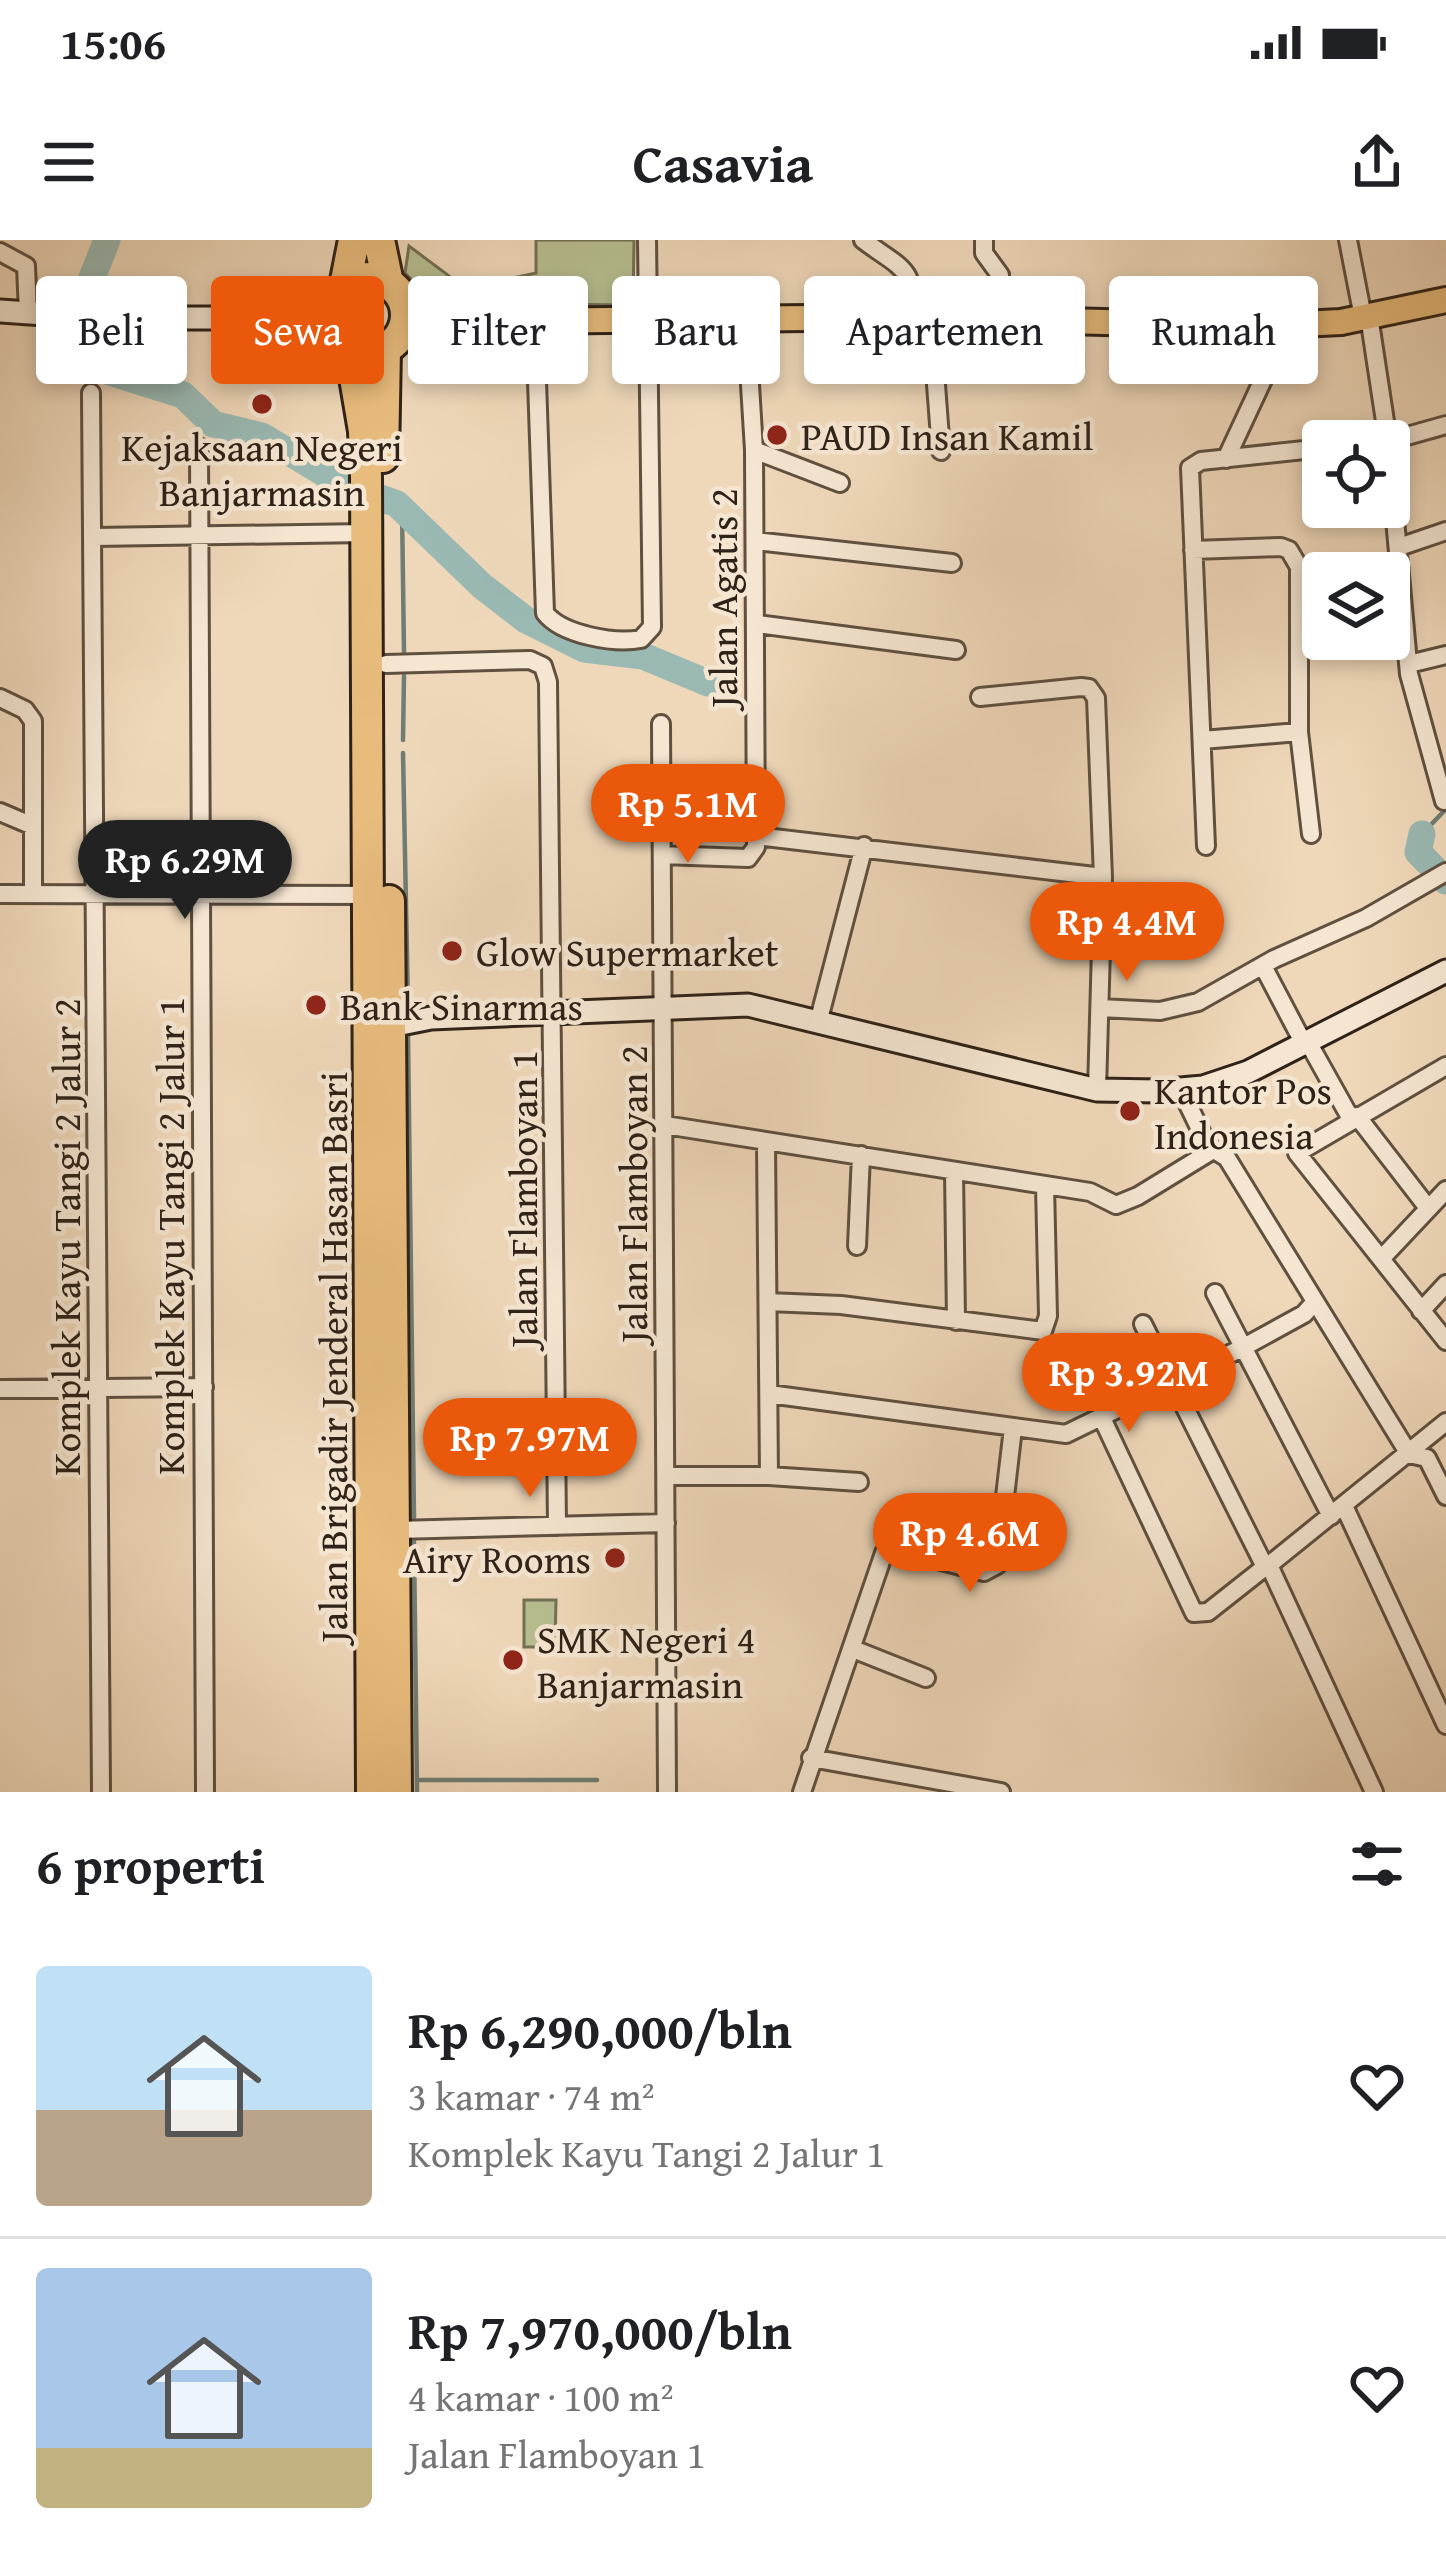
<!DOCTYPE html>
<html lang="id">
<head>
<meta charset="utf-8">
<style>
  :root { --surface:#fff; --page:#f2f2f2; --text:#202124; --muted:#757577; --line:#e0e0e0; --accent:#ea580c }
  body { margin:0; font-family:"Gentium Book Plus",serif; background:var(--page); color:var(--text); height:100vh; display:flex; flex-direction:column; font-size:45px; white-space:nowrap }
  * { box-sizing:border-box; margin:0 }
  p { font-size:39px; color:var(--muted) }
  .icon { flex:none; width:66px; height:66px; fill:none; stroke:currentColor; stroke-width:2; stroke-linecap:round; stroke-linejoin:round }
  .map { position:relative; height:1552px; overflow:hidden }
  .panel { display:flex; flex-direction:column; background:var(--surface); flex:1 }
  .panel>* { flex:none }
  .banner { position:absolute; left:36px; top:36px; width:1374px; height:108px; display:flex; gap:24px }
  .fabs { position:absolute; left:1302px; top:180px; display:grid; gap:24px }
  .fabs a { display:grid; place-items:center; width:108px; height:108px; border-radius:12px; background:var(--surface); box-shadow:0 6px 18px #0003; font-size:60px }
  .price { position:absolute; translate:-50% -102px; padding:0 27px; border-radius:42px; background:var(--accent); color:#fff; font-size:39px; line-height:78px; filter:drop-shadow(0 3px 6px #0008) }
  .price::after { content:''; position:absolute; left:50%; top:72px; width:36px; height:27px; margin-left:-18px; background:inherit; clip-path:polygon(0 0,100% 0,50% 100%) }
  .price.current { background:#222; color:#fff }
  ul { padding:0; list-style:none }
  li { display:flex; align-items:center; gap:36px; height:300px; padding:0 36px }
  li+li { border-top:3px solid var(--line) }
  li span { display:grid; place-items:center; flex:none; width:336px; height:240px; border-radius:12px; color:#555 }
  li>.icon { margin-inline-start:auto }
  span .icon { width:144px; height:144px; fill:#fffc; stroke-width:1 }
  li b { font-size:51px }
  h2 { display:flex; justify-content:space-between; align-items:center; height:144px; padding:0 36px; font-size:51px }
  .chip { padding:0 42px; border-radius:12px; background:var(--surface); box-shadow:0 6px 18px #0003; font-size:42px; line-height:108px }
  .chip.current { background:var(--accent); color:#fff }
  .status { display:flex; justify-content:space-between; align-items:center; height:84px; padding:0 60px; background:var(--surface); direction:ltr }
  .status svg { height:33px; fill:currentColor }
  header { display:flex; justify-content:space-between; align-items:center; height:156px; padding:0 36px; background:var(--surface); font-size:54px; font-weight:700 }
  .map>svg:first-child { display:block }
</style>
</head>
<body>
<div class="status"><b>15:06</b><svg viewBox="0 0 49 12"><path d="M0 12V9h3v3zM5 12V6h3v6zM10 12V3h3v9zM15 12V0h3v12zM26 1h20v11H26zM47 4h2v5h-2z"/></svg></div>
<header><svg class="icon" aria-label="menu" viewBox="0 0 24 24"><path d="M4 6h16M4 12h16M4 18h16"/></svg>Casavia<svg class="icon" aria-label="share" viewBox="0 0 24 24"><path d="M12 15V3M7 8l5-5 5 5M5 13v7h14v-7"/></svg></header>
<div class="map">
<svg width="1446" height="1552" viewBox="0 0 1446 1552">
  <rect width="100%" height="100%" fill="#efd8ba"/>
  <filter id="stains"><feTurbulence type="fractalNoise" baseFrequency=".00167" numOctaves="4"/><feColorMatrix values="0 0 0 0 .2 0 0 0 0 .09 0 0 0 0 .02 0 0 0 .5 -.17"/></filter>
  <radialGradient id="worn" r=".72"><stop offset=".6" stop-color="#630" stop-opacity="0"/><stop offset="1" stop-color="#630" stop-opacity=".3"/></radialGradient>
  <path fill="#b7bf91" stroke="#737054" stroke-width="3" d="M 536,0 L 634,0 L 633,65 L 434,63 L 405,33 L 409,6 L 465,48 L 536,33 Z
    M 524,1360 L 556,1360 L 555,1407 L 524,1407 Z"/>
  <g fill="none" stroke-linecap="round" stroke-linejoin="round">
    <path stroke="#6f7d75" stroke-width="4.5" d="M 402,269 L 404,412
      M 403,500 L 404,436
      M 403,513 L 408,766
      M 1422,594 L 1446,569
      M 408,793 L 414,1277
      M 414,1302 L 417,1552
      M 417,1540 L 597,1540"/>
    <path stroke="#9ab9b3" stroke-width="27" d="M 107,0 L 88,48 L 94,127 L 183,155 L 213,184 L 262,196 L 342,244 L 397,264 L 482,346 L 526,380 L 584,409 L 643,416 L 708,443
      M 1422,594 L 1418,612 L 1446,641"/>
    <defs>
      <path id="street" d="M 863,0 C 898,27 921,29 907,77
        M 1348,0 L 1363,77
        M 0,12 L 26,26 L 28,73
        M 1369,76 L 1388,201
        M 931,78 L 941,211
        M 984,79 L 1000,35 L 984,13 L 984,0
        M 535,83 L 545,373 C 562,395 615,404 641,399 L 652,387 L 647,0
        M 91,153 L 101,1552
        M 1389,201 L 1446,185
        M 199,207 L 205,1552
        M 754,210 L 840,243
        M 1389,213 L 1409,434 L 1444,561
        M 1226,219 L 1289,84
        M 93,297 L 367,293
        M 755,301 L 952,323
        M 1399,307 L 1446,291
        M 1193,310 L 1281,307 L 1289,310 L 1299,327 L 1299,492 L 1311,594
        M 757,384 L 956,410
        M 386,424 L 530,420 L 543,426 L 548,442 L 557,1286
        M 1409,424 L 1446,415
        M 980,457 L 1081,447 L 1089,448 L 1096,458 L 1103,637 L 1097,850
        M 0,458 L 25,470 L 33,481 L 33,654
        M 661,484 L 667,1552
        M 1202,500 L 1299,492
        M 0,572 L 33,586
        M 757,596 L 1103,637
        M 1206,606 L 1190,228 L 1201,221 L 1323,208
        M 662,615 L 748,618 L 756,607 L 754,210 L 746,80
        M 0,654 L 369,655
        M 1263,726 L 1304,804
        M 1100,768 L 1160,771 L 1198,762 L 1274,719 L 1366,678 L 1446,632
        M 819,779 L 864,606
        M 1308,802 L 1351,879
        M 1446,826 L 1297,913 L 1446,1101
        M 1181,850 L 1208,906 L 1227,918 L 1409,1214 L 1427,1218 L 1446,1256
        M 1357,876 L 1428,968
        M 665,885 L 1090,952 L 1116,965 L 1138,956 L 1213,910
        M 766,903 L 769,1236
        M 954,931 L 956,1081
        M 857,1006 L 861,915
        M 1381,1019 L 1446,950
        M 1215,1053 L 1331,1276
        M 768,1062 L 841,1065 L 1043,1091 L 1048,1076 L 1045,946
        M 1421,1071 L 1446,1044
        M 1143,1084 L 1265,1327 L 1269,1325 L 1374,1552
        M 0,1149 L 204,1147
        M 769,1154 L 1066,1194 L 1242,1108 L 1304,1074 L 1314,1063
        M 1102,1178 L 1194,1373 L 1208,1372 L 1265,1327
        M 666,1236 L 769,1236 L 859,1242
        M 1344,1266 L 1446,1485
        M 396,1290 L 666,1283
        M 1269,1325 L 1446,1182
        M 853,1409 L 926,1438
        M 811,1518 L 1001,1552
        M 802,1552 L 884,1313 L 899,1310 L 984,1332 L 997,1325 L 1013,1188"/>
      <path id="secondary" d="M 0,71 L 102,78 L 332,78
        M 381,788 L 431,778 L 748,765 L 1097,850 L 1158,851 L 1203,847 L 1248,832 L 1446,731"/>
      <path id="primary" d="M 406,82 L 907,77 L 1260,86 L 1341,82 L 1446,60"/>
      <path id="highway" d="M 379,0 L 388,43
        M332 75a37 37 0 1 1 74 0a37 37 0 1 1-74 0Z
        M 345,46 L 354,0
        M 350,108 L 364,191 L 366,237 L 372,1552
        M 383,217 L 385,109
        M 389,661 L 396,1552"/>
    </defs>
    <use href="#street" stroke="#5f5040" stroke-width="22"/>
    <use href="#secondary" stroke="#2f2218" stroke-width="27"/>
    <use href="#primary" stroke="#2f2218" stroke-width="30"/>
    <use href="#highway" stroke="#2f2218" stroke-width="36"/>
    <use href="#street" stroke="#f5e6d2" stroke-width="16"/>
    <use href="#secondary" stroke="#f5e6d2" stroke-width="21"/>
    <use href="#primary" stroke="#e8bc7d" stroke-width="24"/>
    <use href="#highway" stroke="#e8bc7d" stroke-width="30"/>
  </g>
  <g fill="#8f2418" stroke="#f5e6d2" stroke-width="4.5">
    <circle cx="262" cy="164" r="12"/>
    <circle cx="777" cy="195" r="12"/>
    <circle cx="452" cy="711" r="12"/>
    <circle cx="316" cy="765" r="12"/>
    <circle cx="1130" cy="871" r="12"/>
    <circle cx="615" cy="1318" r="12"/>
    <circle cx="513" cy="1420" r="12"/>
  </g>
  <g text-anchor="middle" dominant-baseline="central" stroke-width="9" stroke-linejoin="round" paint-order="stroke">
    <g font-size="39" fill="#2f2218" stroke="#f5e6d2" text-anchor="start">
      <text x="801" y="195">PAUD Insan Kamil</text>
      <text x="262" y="206" text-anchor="middle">Kejaksaan Negeri<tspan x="262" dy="45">Banjarmasin</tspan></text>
      <text x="476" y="711">Glow Supermarket</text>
      <text x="340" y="765">Bank Sinarmas</text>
      <text x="1154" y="849">Kantor Pos<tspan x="1154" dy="45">Indonesia</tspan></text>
      <text x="591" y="1318" text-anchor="end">Airy Rooms</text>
      <text x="537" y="1398">SMK Negeri 4<tspan x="537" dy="45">Banjarmasin</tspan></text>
    </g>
    <g font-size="39" fill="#2f2218" stroke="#f5e6d2">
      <text transform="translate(722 358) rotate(-90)">Jalan Agatis 2</text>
      <text transform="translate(632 954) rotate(-90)">Jalan Flamboyan 2</text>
      <text transform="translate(522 959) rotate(-90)">Jalan Flamboyan 1</text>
      <text transform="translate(169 996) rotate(-90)">Komplek Kayu Tangi 2 Jalur 1</text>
      <text transform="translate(65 997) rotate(-90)">Komplek Kayu Tangi 2 Jalur 2</text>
      <text transform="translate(332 1117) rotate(-90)">Jalan Brigadir Jenderal Hasan Basri</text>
    </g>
  </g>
  <rect width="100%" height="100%" filter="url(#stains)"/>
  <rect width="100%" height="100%" fill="url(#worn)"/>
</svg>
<div class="fabs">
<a><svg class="icon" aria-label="locate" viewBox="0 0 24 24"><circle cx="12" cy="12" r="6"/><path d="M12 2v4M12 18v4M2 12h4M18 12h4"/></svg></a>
<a><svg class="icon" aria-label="layers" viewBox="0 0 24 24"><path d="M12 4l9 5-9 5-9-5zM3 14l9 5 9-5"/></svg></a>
</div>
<b class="price" style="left:688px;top:626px">Rp 5.1M</b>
<b class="price current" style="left:185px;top:682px">Rp 6.29M</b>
<b class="price" style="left:1127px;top:744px">Rp 4.4M</b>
<b class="price" style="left:1129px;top:1195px">Rp 3.92M</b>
<b class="price" style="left:530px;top:1260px">Rp 7.97M</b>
<b class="price" style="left:970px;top:1355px">Rp 4.6M</b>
<div class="banner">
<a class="chip">Beli</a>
<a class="chip current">Sewa</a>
<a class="chip">Filter</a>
<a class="chip">Baru</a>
<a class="chip">Apartemen</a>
<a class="chip">Rumah</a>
</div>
</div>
<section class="panel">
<h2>6 properti<svg class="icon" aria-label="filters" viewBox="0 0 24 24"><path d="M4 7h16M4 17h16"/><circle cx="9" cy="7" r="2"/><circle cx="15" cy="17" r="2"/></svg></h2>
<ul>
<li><span style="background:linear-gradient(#bfe0f5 60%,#b9a48a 0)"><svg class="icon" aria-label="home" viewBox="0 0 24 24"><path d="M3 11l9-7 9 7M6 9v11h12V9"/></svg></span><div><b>Rp 6,290,000/bln</b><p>3 kamar · 74 m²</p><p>Komplek Kayu Tangi 2 Jalur 1</p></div><svg class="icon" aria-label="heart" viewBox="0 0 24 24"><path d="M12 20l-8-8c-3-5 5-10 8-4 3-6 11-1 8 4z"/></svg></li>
<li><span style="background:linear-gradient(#a9c7e8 75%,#c2b280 0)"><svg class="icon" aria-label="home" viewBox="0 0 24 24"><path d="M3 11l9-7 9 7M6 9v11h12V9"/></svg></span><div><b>Rp 7,970,000/bln</b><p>4 kamar · 100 m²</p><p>Jalan Flamboyan 1</p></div><svg class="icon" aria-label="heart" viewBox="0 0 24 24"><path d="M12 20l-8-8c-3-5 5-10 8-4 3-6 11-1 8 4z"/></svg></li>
</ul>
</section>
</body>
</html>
